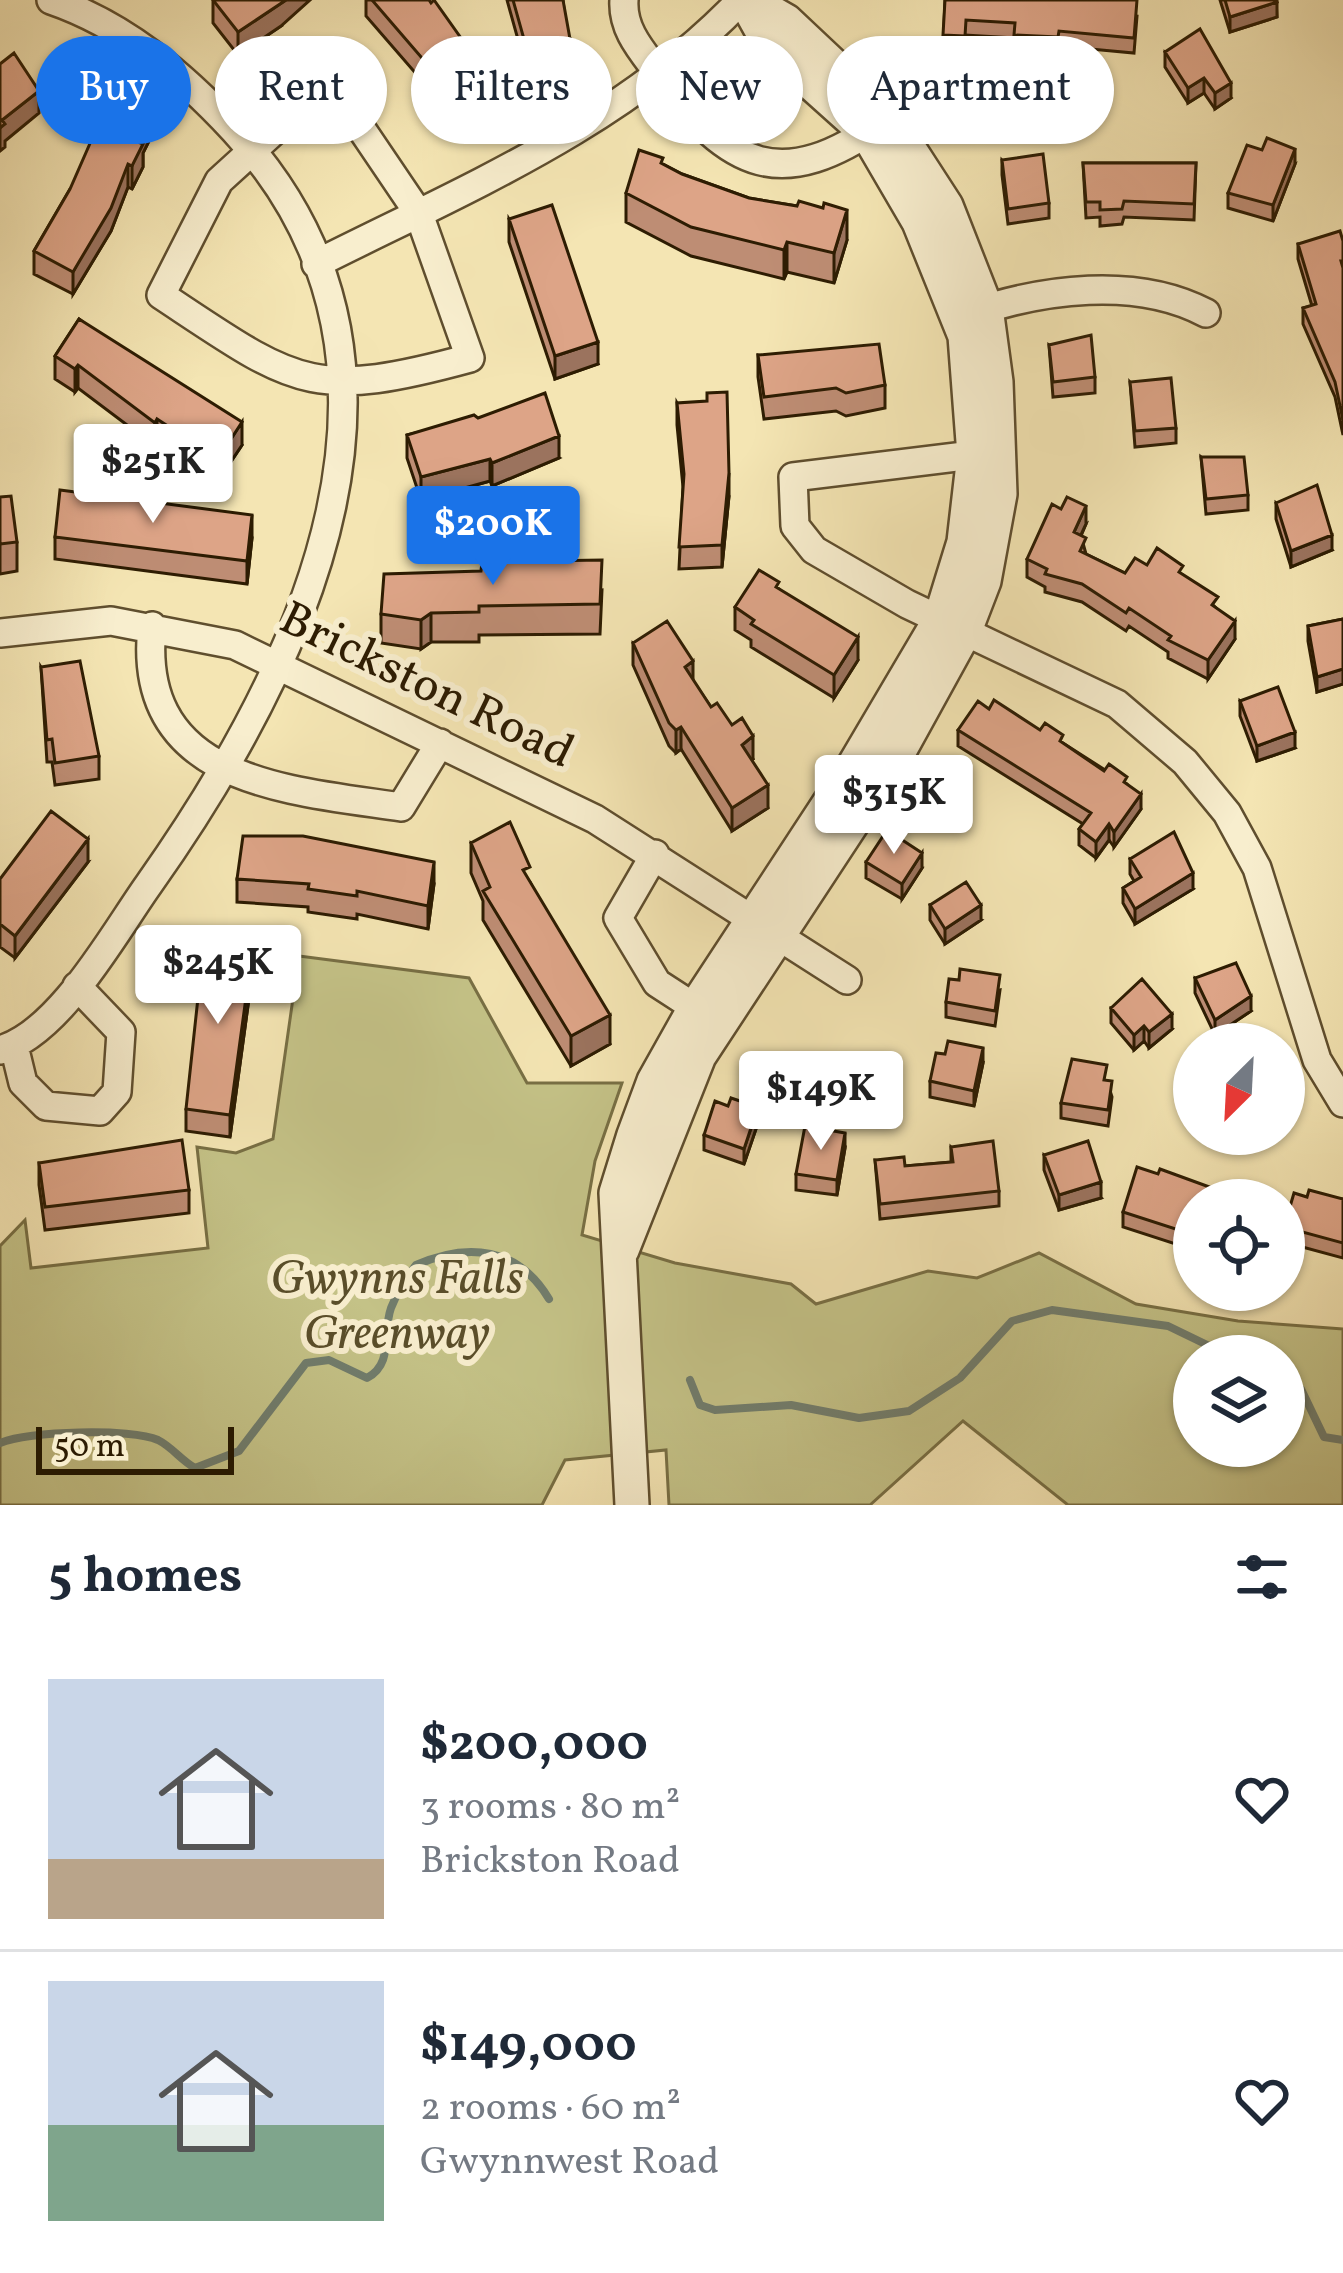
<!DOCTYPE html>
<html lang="en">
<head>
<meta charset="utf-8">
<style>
  :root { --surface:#fff; --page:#f2f2f3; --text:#1f2937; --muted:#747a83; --line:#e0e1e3; --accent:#1a73e8 }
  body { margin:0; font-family:Vollkorn,serif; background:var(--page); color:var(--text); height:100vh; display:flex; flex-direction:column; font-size:45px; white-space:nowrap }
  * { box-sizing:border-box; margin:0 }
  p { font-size:39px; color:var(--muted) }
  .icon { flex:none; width:66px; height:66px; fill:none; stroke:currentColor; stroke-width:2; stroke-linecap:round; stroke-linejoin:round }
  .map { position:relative; height:1505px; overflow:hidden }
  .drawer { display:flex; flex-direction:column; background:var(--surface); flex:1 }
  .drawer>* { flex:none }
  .guide { position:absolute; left:36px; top:36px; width:1272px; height:108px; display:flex; gap:24px }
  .needle { width:78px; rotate:204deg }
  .controls { position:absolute; left:1173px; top:1023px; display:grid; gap:24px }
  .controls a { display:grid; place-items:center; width:132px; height:132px; border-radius:50%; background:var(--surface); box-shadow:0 3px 9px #0004; font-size:60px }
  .scale { position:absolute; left:36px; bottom:30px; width:198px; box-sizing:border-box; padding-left:12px; border:6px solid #2d1c02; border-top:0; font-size:33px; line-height:42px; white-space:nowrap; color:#2d1c02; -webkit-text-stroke:9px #f8eece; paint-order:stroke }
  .price { position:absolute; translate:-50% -102px; padding:0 27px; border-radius:12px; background:#fff; color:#222; font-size:39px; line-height:78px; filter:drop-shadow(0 3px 6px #0008) }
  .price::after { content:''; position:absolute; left:50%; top:72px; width:36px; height:27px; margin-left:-18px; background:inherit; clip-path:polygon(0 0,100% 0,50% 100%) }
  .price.selected { background:var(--accent); color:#fff }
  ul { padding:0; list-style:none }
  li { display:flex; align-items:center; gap:36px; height:300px; padding:0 48px }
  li+li { border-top:3px solid var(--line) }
  li span { display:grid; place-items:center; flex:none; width:336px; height:240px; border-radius:0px; color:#555 }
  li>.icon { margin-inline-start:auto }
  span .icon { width:144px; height:144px; fill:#fffc; stroke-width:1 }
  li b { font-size:51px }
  h2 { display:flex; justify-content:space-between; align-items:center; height:144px; padding:0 48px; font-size:51px }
  .pill { padding:0 42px; border-radius:54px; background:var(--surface); box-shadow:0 3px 9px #0004; font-size:42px; line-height:108px }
  .pill.selected { background:var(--accent); color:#fff }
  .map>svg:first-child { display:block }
</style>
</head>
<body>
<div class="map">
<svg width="1343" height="1505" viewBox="0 0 1343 1505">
  <rect width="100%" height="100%" fill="#f4e5b3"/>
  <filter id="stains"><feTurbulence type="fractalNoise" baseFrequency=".00167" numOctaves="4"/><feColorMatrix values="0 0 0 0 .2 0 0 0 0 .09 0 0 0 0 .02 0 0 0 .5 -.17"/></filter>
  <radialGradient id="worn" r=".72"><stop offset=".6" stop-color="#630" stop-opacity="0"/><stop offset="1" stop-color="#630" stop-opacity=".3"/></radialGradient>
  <path fill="#c4c287" stroke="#786f44" stroke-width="3" fill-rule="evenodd" d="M 299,956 L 469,978 L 527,1083 L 622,1083 L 595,1161 L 582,1235 L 675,1263 L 791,1284 L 816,1304 L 928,1271 L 977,1278 L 1039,1253 L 1136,1304 L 1238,1321 L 1343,1329 L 1343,1505 L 1068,1505 L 963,1421 L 870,1505 L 669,1505 L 666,1450 L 565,1460 L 542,1505 L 0,1505 L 0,1246 L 25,1220 L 31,1268 L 208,1248 L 197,1147 L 236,1153 L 273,1139 ZM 1194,1356 L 1284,1356 L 1284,1446 L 1194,1446 Z"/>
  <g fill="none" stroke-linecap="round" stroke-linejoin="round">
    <path stroke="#717d6d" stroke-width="8" d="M 690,1380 L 700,1405 L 715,1410 L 791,1405 L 859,1418 L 909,1411 L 960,1378 L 1012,1321 L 1052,1310 L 1168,1326 L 1230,1356
      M 1284,1380 L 1301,1389 L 1324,1437 L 1343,1440
      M 0,1443 C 27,1431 132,1428 158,1440 C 172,1447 181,1460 195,1468 L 239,1451 L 306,1363 L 329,1360 L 367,1378 C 394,1364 382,1333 391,1308 C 397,1293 406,1278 416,1265 C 468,1242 518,1247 549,1299"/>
    <defs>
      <path id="minor" d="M 624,0 C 622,30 642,51 659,74 C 730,169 781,194 883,122
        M 329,81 L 419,214 L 470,358 C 309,402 294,383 161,295 L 219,181 Z
        M 316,264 C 467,188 623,124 741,0
        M 969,314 C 1042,289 1136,276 1206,313
        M 989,453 L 793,477 L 795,526 L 814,550 L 907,604 L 1117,704 L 1185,762 L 1227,813 L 1257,868 L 1317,1060 L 1343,1103
        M 152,626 C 135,782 286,790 401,807 L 440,743
        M 0,633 L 111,621 L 235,645 L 595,819 L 847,980
        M 655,854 L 618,918 L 657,983 L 711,1018
        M 14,1046 L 23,1083 L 46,1106 L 100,1111 L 117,1092 L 121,1032 L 77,986
        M 0,1050 C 60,1033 114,933 149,884 C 303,666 450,363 234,130 C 182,74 124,25 51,0"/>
      <path id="tertiary" d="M 622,1250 L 699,1056 L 898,753 L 964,633 L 984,581 L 1000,494 L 996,382 L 986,308 L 946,206 L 889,118 L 786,21 L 749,0
        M 632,1505 L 616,1193 L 634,1135 L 654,1081 L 695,1008 L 855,764 L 940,620 L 964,542 L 974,455 L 965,336 L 919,222 L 867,133 L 771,47 L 745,0"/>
    </defs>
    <use href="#minor" stroke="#5f4e2e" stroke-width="32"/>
    <use href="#tertiary" stroke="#5f4e2e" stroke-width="38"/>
    <use href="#minor" stroke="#f8eece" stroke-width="27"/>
    <use href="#tertiary" stroke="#f8eece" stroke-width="33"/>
  </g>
  <path fill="#be8d74" stroke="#2d1c02" stroke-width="3" d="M 213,0 L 281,26 L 238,55 L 213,23 Z
    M 366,0 L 429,0 L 490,102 L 455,129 L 425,95 L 425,84 L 366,16 Z
    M 507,0 L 563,0 L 570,62 L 527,72 Z
    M 945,0 L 1137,16 L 1134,53 L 1059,46 L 1058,52 L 1014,50 L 1014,38 L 966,35 L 965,52 L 943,50 Z
    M 1220,0 L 1276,0 L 1277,17 L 1230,32 Z
    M 1165,52 L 1231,98 L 1215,109 L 1204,93 L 1188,103 L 1165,67 Z
    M 148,143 L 143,153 L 143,167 L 132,189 L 128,187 L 111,231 L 73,294 L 34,274 L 34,251 L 70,189 Z
    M 1002,160 L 1049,203 L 1049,218 L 1008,224 L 1002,175 Z
    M 1083,163 L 1196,163 L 1194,220 L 1124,217 L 1122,224 L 1100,226 L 1100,217 L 1086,218 Z
    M 663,164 L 682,174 L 749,198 L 797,206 L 847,240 L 834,283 L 787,272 L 784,279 L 691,256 L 626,222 L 626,193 Z
    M 1295,164 L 1273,221 L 1228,208 L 1228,193 Z
    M 509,219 L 598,364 L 555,379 L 509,242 Z
    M 1343,241 L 1343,435 L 1335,397 L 1303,324 L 1303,308 L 1312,306 L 1298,259 L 1298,244 Z
    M 79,319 L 242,445 L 218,481 L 157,441 L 155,446 L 78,388 L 75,392 L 55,379 L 55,356 Z
    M 1049,345 L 1095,377 L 1095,393 L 1053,397 Z
    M 758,355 L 885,385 L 885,408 L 846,416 L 836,411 L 764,419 L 758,377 Z
    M 1130,382 L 1176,428 L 1176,443 L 1135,447 Z
    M 677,403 L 729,496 L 722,567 L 679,569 L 683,487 L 677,425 Z
    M 478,418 L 559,458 L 492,486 L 490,481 L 421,500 L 407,458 L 407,435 Z
    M 1201,457 L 1248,495 L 1248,510 L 1206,514 Z
    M 0,497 L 17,542 L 17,571 L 0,574 Z
    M 1276,503 L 1332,550 L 1291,567 L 1276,519 Z
    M 1086,524 L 1081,536 L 1086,554 L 1125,573 L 1147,565 L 1183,575 L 1218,610 L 1235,639 L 1208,679 L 1168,658 L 1168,652 L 1129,626 L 1126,631 L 1082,602 L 1045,592 L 1045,587 L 1027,577 L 1027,559 Z
    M 55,537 L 252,538 L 247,584 L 55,559 Z
    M 779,589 L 858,660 L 834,698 L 751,647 L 751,640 L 735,630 L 735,607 Z
    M 602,590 L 600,634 L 479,635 L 479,642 L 431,642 L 421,649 L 381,643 L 381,614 Z
    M 1343,619 L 1343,684 L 1317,692 L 1308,641 L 1308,626 Z
    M 633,643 L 693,681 L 711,707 L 732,725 L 753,759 L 751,760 L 768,808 L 732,831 L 681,749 L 676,753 L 669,746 L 633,665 Z
    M 41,667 L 99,756 L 99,779 L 55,785 L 52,762 L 47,762 Z
    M 1240,701 L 1295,748 L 1257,761 L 1240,716 Z
    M 989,709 L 1063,743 L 1127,784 L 1141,809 L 1114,847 L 1109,840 L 1096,858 L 1079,845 L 1079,829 L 1083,824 L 958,746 L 958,730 Z
    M 471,843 L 530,882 L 610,1044 L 571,1066 L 483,920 L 483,901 L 471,873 Z
    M 1130,859 L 1193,889 L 1135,924 L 1123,903 L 1123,888 L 1134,881 L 1130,874 Z
    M 88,862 L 15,958 L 0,947 L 0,879 Z
    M 866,862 L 922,868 L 902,899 L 866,878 Z
    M 237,879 L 434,884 L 428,929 L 357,914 L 357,919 L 308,912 L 308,907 L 237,902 Z
    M 930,905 L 981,920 L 945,944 L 930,920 Z
    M 253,969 L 230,1137 L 186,1131 L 186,1109 Z
    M 1195,978 L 1251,1011 L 1215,1035 L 1195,993 Z
    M 1000,990 L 995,1026 L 946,1017 L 946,1002 Z
    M 1111,1008 L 1172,1029 L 1149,1048 L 1144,1041 L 1134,1050 L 1111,1023 Z
    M 983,1063 L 974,1106 L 930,1097 L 930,1081 Z
    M 1107,1081 L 1112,1097 L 1108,1126 L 1061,1118 L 1061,1103 Z
    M 758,1123 L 744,1164 L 704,1150 L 704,1135 Z
    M 951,1147 L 999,1191 L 999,1206 L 880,1219 L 875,1160 L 905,1166 L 951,1162 Z
    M 845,1148 L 837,1195 L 796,1190 L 796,1174 Z
    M 1044,1155 L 1101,1198 L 1059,1210 L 1044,1170 Z
    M 39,1163 L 189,1190 L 189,1213 L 45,1230 L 39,1185 Z
    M 1307,1197 L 1343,1199 L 1343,1258 L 1284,1242 L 1284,1223 Z
    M 1194,1200 L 1194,1250 L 1123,1227 L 1123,1212 Z"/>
  <path fill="#9b735e" stroke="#2d1c02" stroke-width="3" d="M 286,0 L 310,0 L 281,26 L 238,55 L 238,32 Z
    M 1277,2 L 1277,17 L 1230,32 L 1230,17 Z
    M 570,39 L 570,62 L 527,72 L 527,50 Z
    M 1204,78 L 1204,93 L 1188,103 L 1188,88 Z
    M 490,79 L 490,102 L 455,129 L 455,107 Z
    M 1231,83 L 1231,98 L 1215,109 L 1215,93 Z
    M 39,91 L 39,113 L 5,141 L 5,147 L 0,151 L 0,128 L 2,120 Z
    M 148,120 L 148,143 L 143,153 L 143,167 L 132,189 L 132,166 L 138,142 Z
    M 1295,149 L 1295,164 L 1273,221 L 1273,205 Z
    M 128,164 L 128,187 L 111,231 L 73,294 L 73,272 Z
    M 847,210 L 847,240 L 834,283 L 834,253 Z
    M 787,242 L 787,272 L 784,279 L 784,250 Z
    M 598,342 L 598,364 L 555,379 L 555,356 Z
    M 78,365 L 78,388 L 75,392 L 75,369 Z
    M 157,419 L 157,441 L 155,446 L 155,423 Z
    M 242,422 L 242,445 L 218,481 L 218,459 Z
    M 559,436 L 559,458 L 492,486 L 492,463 Z
    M 490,459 L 490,481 L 421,500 L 421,477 Z
    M 729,473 L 729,496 L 722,567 L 722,545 Z
    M 1086,506 L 1086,524 L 1074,550 L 1074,532 Z
    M 252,515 L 252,538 L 247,584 L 247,561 Z
    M 1332,535 L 1332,550 L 1291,567 L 1291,551 Z
    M 431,613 L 431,642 L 421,649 L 421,620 Z
    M 1235,621 L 1235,639 L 1208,679 L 1208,660 Z
    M 858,637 L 858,660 L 834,698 L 834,675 Z
    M 693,661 L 693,684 L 685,667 Z
    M 1343,669 L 1343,684 L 1317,692 L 1317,677 Z
    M 681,727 L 681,749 L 676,753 L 676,730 Z
    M 1295,732 L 1295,748 L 1257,761 L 1257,746 Z
    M 753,736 L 753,759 L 742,767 L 742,745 Z
    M 768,785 L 768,808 L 732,831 L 732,808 Z
    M 1141,794 L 1141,809 L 1114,847 L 1114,832 Z
    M 1109,824 L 1109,840 L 1096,858 L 1096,842 Z
    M 88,839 L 88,862 L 15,958 L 15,936 Z
    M 922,853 L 922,868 L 902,899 L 902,884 Z
    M 434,862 L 434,884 L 428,929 L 428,906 Z
    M 1193,873 L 1193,889 L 1135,924 L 1135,909 Z
    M 981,905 L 981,920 L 945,944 L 945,929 Z
    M 253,946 L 253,969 L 230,1137 L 230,1115 Z
    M 1251,996 L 1251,1011 L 1215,1035 L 1215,1020 Z
    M 1172,1014 L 1172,1029 L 1149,1048 L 1149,1032 Z
    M 610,1015 L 610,1044 L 571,1066 L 571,1036 Z
    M 1144,1026 L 1144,1041 L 1134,1050 L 1134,1035 Z
    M 983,1048 L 983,1063 L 974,1106 L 974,1091 Z
    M 758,1107 L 758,1123 L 744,1164 L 744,1149 Z
    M 845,1133 L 845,1148 L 837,1195 L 837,1180 Z
    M 1101,1182 L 1101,1198 L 1059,1210 L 1059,1195 Z"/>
  <path fill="#dda487" stroke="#2d1c02" stroke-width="3" d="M 213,0 L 286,0 L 238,32 Z
    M 372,0 L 429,0 L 431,3 L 434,0 L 490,79 L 455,107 L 425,73 L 428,65 Z
    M 513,0 L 563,0 L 570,39 L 527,50 Z
    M 945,0 L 1137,0 L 1134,38 L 1059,31 L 1058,37 L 1014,35 L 1015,23 L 966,20 L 965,36 L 943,35 Z
    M 1225,0 L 1276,0 L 1277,2 L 1230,17 Z
    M 1200,29 L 1231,83 L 1215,93 L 1204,78 L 1188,88 L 1165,52 Z
    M 14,53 L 39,91 L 2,120 L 5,124 L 0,128 L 0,64 Z
    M 109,100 L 148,120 L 138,142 L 143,144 L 132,166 L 128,164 L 111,208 L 73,272 L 34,251 L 70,189 Z
    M 1267,138 L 1295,149 L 1273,205 L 1228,193 L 1247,145 L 1262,150 Z
    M 639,150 L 663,158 L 661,163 L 682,174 L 749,198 L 797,206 L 799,201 L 823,208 L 824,203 L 847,210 L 834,253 L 787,242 L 784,250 L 691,227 L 626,193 Z
    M 1043,154 L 1049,203 L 1008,209 L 1002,160 Z
    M 1083,163 L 1196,163 L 1194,204 L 1124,201 L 1122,209 L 1100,210 L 1100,202 L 1086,202 Z
    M 552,205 L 598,342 L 555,356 L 509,219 Z
    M 1340,231 L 1343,241 L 1343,261 L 1341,261 L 1343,268 L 1343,420 L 1335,382 L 1303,308 L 1316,304 L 1298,244 Z
    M 79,319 L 242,422 L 218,459 L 157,419 L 155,423 L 78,365 L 75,369 L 55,356 Z
    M 1091,335 L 1095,377 L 1053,382 L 1049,345 Z
    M 879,344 L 885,385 L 846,393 L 836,388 L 764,397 L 758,355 Z
    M 1171,378 L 1176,428 L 1135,431 L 1130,382 Z
    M 727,392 L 729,473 L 722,545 L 679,547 L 684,474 L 677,403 L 707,401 L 707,393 Z
    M 545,393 L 559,436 L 492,463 L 490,459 L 421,477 L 407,435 L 474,415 L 478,418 Z
    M 1201,457 L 1244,457 L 1248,495 L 1206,499 Z
    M 1317,485 L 1332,535 L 1291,551 L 1276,503 Z
    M 60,490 L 252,515 L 247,561 L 55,537 Z
    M 11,496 L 17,542 L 0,544 L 0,497 Z
    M 1067,497 L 1086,506 L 1074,532 L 1086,538 L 1080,551 L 1125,573 L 1135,558 L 1147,565 L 1157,548 L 1183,566 L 1179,572 L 1218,597 L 1212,605 L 1235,621 L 1208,660 L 1168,640 L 1171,636 L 1129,608 L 1126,613 L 1082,584 L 1045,574 L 1047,569 L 1027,559 L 1052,504 L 1061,509 Z
    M 602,560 L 600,604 L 479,606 L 479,612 L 431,613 L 421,620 L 381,614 L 384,574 L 481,571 L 482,562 Z
    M 759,570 L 779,582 L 776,587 L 858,637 L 834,675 L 751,624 L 754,620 L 735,607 Z
    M 1343,619 L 1343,669 L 1317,677 L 1308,626 Z
    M 667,621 L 693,661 L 685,667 L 711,707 L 717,703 L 732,725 L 742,718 L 753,736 L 742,745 L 768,785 L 732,808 L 681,727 L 676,730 L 669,723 L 633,643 Z
    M 80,661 L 99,756 L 55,763 L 52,739 L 47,740 L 41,667 Z
    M 1278,687 L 1295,732 L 1257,746 L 1240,701 Z
    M 994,700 L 1040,730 L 1045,723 L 1063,735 L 1060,741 L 1104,771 L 1109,764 L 1127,777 L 1124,782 L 1141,794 L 1114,832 L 1109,824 L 1096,842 L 1079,829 L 1091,813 L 958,730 L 978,701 L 989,709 Z
    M 51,811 L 88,839 L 15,936 L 0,924 L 0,879 Z
    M 510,822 L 530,867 L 523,870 L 610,1015 L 571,1036 L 483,891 L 490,887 L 471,843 Z
    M 887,830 L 922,853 L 902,884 L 866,862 Z
    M 1174,832 L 1193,873 L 1135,909 L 1123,888 L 1141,877 L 1130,859 Z
    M 243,836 L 303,836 L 434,862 L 428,906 L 357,891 L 357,896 L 308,889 L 309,884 L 237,879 Z
    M 966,882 L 981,905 L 945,929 L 930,905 Z
    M 204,942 L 253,946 L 230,1115 L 186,1109 Z
    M 1236,963 L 1251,996 L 1215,1020 L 1195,978 Z
    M 960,969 L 1000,975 L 995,1011 L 946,1002 L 949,979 L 959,980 Z
    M 1142,979 L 1172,1014 L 1149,1032 L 1144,1026 L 1134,1035 L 1111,1008 Z
    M 948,1041 L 983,1048 L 974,1091 L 930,1081 L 936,1053 L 945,1054 Z
    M 1072,1059 L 1107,1065 L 1104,1080 L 1112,1081 L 1108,1110 L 1061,1103 Z
    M 731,1098 L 758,1107 L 744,1149 L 704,1135 L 715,1101 L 728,1106 Z
    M 805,1126 L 845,1133 L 837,1180 L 796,1174 Z
    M 182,1140 L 189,1190 L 45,1207 L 39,1163 Z
    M 993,1141 L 999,1191 L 880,1204 L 875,1160 L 904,1157 L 905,1166 L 953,1162 L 951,1147 Z
    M 1088,1141 L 1101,1182 L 1059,1195 L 1044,1155 Z
    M 1137,1167 L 1158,1174 L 1160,1169 L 1245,1200 L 1194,1200 L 1194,1235 L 1123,1212 Z
    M 1309,1190 L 1343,1199 L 1343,1243 L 1284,1227 L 1294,1193 L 1307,1197 Z"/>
  <g text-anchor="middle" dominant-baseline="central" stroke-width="12" stroke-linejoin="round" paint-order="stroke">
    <g font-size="48" fill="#2d1c02" stroke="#f8eece">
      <text transform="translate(426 687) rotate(26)">Brickston Road</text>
    </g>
    <g font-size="48" font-style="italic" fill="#5a4e2a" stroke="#f8eece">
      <text x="397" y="1280">Gwynns Falls<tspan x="397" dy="55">Greenway</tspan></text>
    </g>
  </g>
  <rect width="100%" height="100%" filter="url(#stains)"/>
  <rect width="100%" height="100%" fill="url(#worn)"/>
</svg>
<div class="controls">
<a><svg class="needle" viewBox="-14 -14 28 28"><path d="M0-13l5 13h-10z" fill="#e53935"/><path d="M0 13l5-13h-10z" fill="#747a83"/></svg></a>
<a><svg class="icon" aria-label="locate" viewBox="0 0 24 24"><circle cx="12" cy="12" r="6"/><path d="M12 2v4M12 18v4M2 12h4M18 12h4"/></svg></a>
<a><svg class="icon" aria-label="layers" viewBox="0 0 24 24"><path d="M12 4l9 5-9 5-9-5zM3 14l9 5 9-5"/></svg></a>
</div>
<div class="scale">50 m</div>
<b class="price" style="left:153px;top:526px">$251K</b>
<b class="price selected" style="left:493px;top:588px">$200K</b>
<b class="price" style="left:894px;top:857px">$315K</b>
<b class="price" style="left:218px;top:1027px">$245K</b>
<b class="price" style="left:821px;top:1153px">$149K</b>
<div class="guide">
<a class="pill selected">Buy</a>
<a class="pill">Rent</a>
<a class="pill">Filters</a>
<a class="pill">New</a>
<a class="pill">Apartment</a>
</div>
</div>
<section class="drawer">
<h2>5 homes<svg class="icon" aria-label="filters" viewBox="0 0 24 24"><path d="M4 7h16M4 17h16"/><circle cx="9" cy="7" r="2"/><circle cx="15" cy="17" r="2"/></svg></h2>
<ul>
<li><span style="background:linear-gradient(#c9d6e8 75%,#b9a48a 0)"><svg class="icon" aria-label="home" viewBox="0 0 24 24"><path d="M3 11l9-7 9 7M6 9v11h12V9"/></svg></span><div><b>$200,000</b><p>3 rooms · 80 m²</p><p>Brickston Road</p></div><svg class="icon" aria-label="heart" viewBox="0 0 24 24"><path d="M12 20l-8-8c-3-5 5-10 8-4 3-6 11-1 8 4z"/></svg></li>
<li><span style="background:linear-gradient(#c9d6e8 60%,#7fa58c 0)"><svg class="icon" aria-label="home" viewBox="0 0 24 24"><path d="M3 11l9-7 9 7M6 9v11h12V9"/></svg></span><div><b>$149,000</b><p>2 rooms · 60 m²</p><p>Gwynnwest Road</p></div><svg class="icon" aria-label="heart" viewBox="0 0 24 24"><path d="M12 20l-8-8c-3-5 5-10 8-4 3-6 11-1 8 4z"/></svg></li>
</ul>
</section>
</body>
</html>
